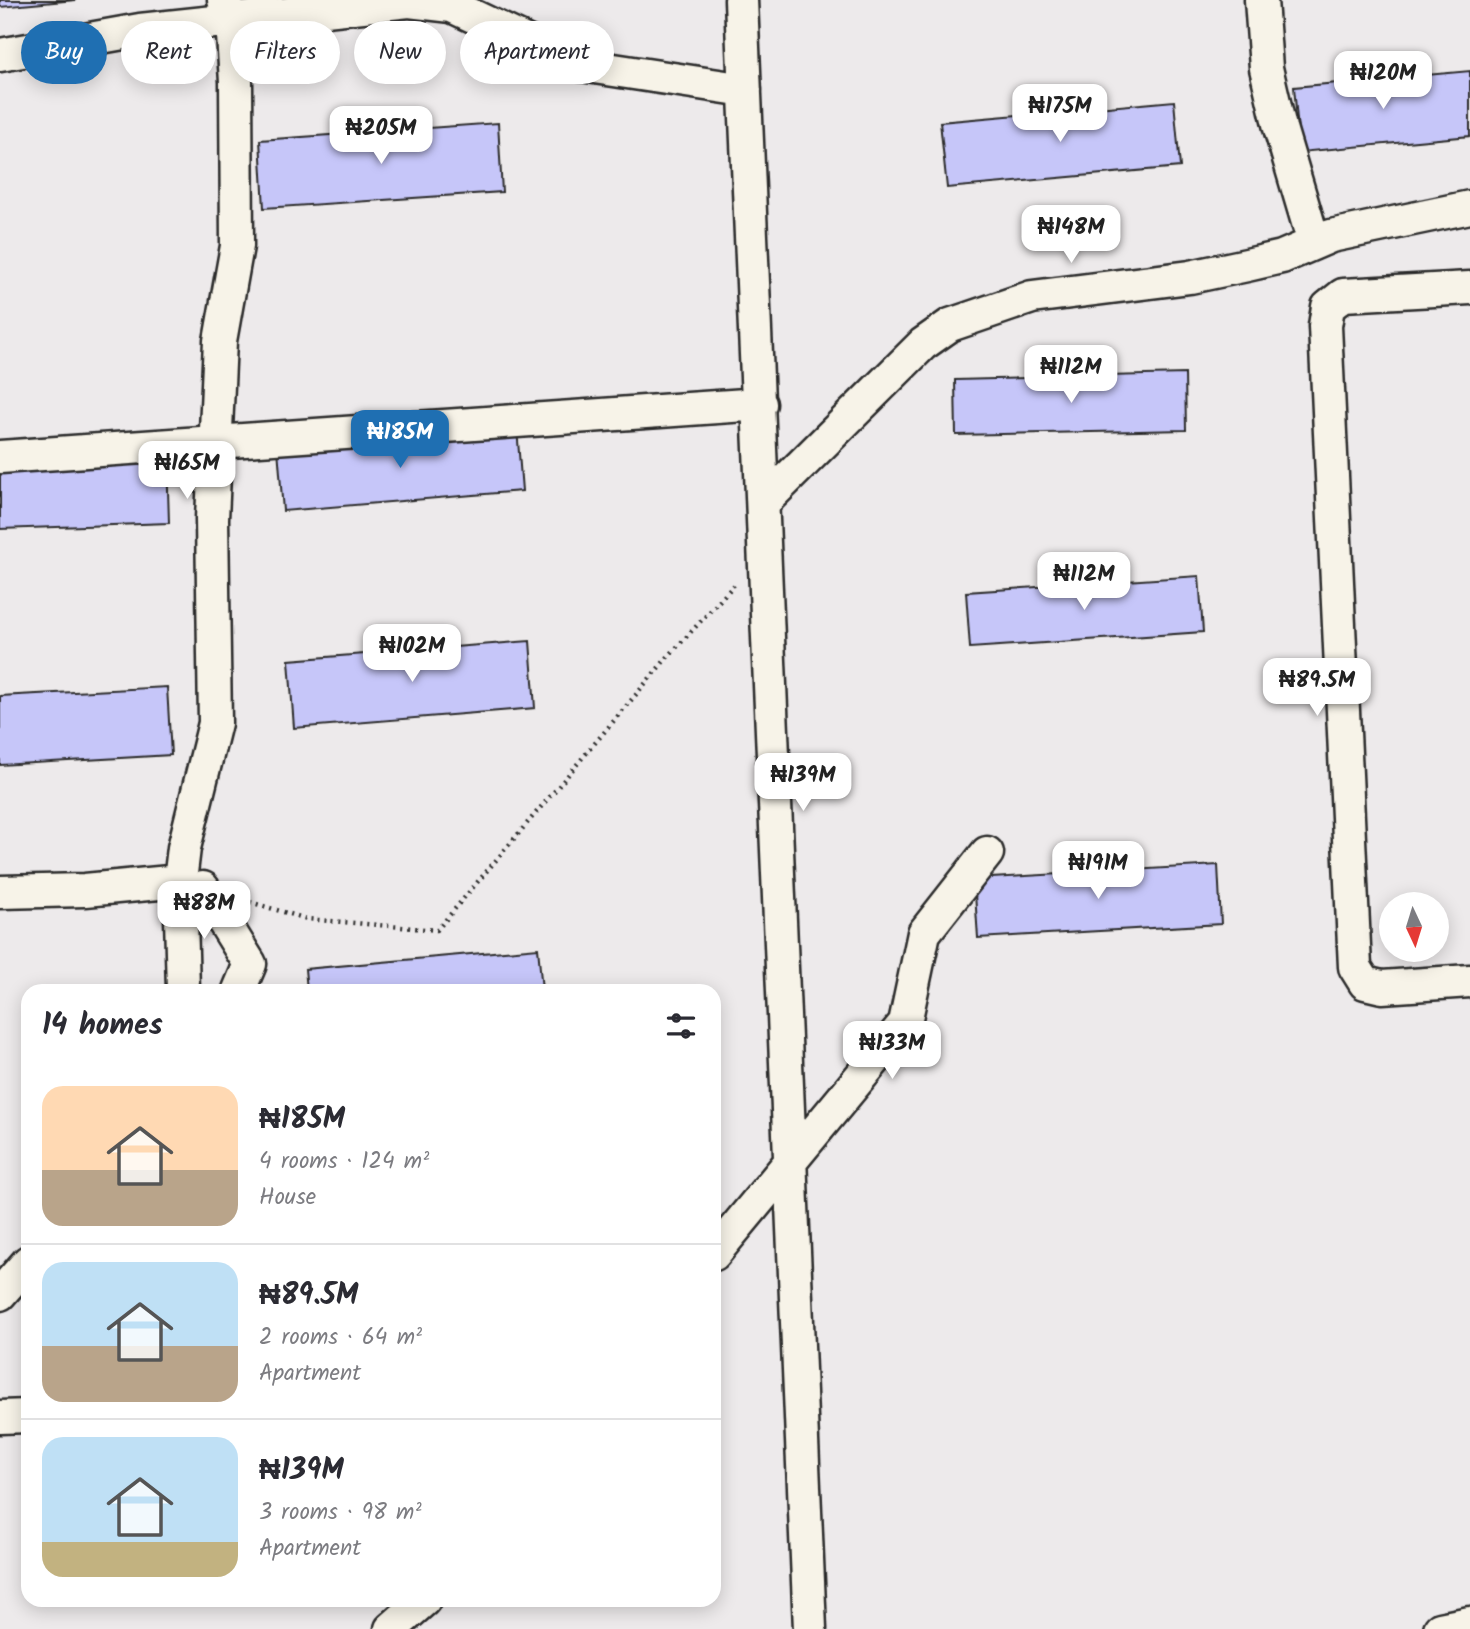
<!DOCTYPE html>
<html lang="en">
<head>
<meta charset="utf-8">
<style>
  :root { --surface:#fff; --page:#f7f7f7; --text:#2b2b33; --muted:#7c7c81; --line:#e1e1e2; --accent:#1f6fb2 }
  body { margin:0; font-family:Kalam,sans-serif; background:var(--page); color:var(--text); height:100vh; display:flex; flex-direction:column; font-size:26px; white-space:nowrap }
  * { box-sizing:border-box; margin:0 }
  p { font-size:23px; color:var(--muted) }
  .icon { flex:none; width:38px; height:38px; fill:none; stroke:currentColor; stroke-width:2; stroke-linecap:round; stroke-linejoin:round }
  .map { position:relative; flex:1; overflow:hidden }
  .details { position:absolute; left:21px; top:984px; width:700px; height:623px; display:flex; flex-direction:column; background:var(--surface); border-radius:21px; box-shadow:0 4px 18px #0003 }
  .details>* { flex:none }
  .guide { position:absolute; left:21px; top:21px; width:700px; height:63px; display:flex; gap:14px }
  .needle { width:46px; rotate:176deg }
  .tools { position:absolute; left:1379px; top:892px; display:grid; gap:14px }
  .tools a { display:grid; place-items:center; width:70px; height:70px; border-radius:50%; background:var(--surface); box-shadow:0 4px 18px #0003; font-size:35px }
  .price { position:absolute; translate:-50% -60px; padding:0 16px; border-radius:14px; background:#fff; color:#222; font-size:23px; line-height:46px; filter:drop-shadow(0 2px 4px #0008) }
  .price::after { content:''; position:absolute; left:50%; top:42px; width:21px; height:16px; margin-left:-10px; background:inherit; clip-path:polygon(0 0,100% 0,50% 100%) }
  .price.on { background:var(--accent); color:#fff }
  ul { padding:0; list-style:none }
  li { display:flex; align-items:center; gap:21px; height:175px; padding:0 21px }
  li+li { border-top:2px solid var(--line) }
  li span { display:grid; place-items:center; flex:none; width:196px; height:140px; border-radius:21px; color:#555 }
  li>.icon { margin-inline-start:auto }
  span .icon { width:84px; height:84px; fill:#fffc; stroke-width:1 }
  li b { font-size:30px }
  h2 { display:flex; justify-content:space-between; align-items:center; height:84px; padding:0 21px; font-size:30px }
  .tag { padding:0 24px; border-radius:32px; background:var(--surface); box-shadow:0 4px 18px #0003; font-size:24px; line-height:63px }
  .tag.on { background:var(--accent); color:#fff }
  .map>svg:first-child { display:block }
</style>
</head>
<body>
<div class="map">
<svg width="1470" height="1629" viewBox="0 0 1470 1629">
  <rect width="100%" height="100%" fill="#edeaeb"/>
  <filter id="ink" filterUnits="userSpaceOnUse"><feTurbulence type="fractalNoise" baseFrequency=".0143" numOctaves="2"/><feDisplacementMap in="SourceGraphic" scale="14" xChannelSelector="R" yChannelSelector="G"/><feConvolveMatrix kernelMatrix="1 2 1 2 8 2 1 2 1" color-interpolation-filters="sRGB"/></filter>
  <g filter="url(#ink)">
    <path fill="#c6c6f9" stroke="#2b2b2b" stroke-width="2" d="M 0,0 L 76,0 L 0,7 Z
      M 1470,71 L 1470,136 L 1300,152 L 1294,87 Z
      M 1174,101 L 1180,167 L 947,188 L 940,122 Z
      M 498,123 L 502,192 L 264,208 L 260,140 Z
      M 1185,374 L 1186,430 L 956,435 L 955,380 Z
      M 517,428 L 522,491 L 283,511 L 278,449 Z
      M 167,456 L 169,523 L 0,529 L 0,462 Z
      M 1199,576 L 1203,632 L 970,648 L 966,592 Z
      M 530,641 L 535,708 L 294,728 L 289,660 Z
      M 167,687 L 171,755 L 0,765 L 0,696 Z
      M 1218,865 L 1221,924 L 978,938 L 974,879 Z
      M 538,948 L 542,990 L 307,990 L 305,969 Z"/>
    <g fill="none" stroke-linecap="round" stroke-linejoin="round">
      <defs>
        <path id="minor" d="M 741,0 L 810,1629
          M 1261,0 L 1266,68 L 1280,128 L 1314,243
          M 0,55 L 140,30 L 409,1 L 452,6 L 559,57 L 581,65 L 745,90
          M 1470,288 L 1343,295 L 1328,307 L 1325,326 L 1355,967 L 1365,983 L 1382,987 L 1470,981
          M 0,457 L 760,404
          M 764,502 L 923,344 L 950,325 L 1032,297 L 1190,277 L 1247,265 L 1282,257 L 1331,236 L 1470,207
          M 203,888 L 250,964 L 239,990
          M 0,892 L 85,890 L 180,881
          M 183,990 L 180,881 L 184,848 L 215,723 L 212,519 L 220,341 L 237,246 L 236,82 L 232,20 L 224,0
          M 714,1254 L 905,1023 L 924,933 L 987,853
          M 0,1294 L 28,1262
          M 0,1417 L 28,1416
          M 391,1629 L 424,1600
          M 1440,1629 L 1470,1623"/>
      </defs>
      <use href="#minor" stroke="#2b2b2b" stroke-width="37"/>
      <path stroke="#2b2b2b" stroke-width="4.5" stroke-dasharray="2 5" stroke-linecap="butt" d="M 250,902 L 307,919 L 437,930 L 666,659 L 734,585"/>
      <use href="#minor" stroke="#f7f3e8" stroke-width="32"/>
    </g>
  </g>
</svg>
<div class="tools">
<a><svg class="needle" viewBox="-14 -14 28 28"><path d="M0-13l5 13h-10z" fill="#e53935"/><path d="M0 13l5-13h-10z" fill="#7c7c81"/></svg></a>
</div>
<b class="price" style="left:1383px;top:111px">₦120M</b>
<b class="price" style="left:1060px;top:144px">₦175M</b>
<b class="price" style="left:381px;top:166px">₦205M</b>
<b class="price" style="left:1071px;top:265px">₦148M</b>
<b class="price" style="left:1071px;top:405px">₦112M</b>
<b class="price on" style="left:400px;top:470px">₦185M</b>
<b class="price" style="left:187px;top:501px">₦165M</b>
<b class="price" style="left:1084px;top:612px">₦112M</b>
<b class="price" style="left:412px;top:684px">₦102M</b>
<b class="price" style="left:1317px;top:718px">₦89.5M</b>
<b class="price" style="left:803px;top:813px">₦139M</b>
<b class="price" style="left:1098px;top:901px">₦191M</b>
<b class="price" style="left:204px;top:941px">₦88M</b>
<b class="price" style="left:892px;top:1081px">₦133M</b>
<div class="guide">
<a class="tag on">Buy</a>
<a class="tag">Rent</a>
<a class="tag">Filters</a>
<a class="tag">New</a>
<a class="tag">Apartment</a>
</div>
<section class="details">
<h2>14 homes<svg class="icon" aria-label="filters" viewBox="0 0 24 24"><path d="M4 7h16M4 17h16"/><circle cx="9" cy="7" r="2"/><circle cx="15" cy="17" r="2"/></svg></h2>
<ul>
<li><span style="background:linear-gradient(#ffd9b3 60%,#b9a48a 0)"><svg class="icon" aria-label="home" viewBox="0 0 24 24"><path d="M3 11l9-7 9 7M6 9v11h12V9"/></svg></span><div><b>₦185M</b><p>4 rooms · 124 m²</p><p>House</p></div></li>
<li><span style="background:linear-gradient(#bfe0f5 60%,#b9a48a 0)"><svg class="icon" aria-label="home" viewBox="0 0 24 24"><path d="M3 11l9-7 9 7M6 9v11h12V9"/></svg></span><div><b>₦89.5M</b><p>2 rooms · 64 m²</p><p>Apartment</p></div></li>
<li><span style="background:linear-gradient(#bfe0f5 75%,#c2b280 0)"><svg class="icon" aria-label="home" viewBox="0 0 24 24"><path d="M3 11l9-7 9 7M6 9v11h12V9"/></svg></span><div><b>₦139M</b><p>3 rooms · 98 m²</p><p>Apartment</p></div></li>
</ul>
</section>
</div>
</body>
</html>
